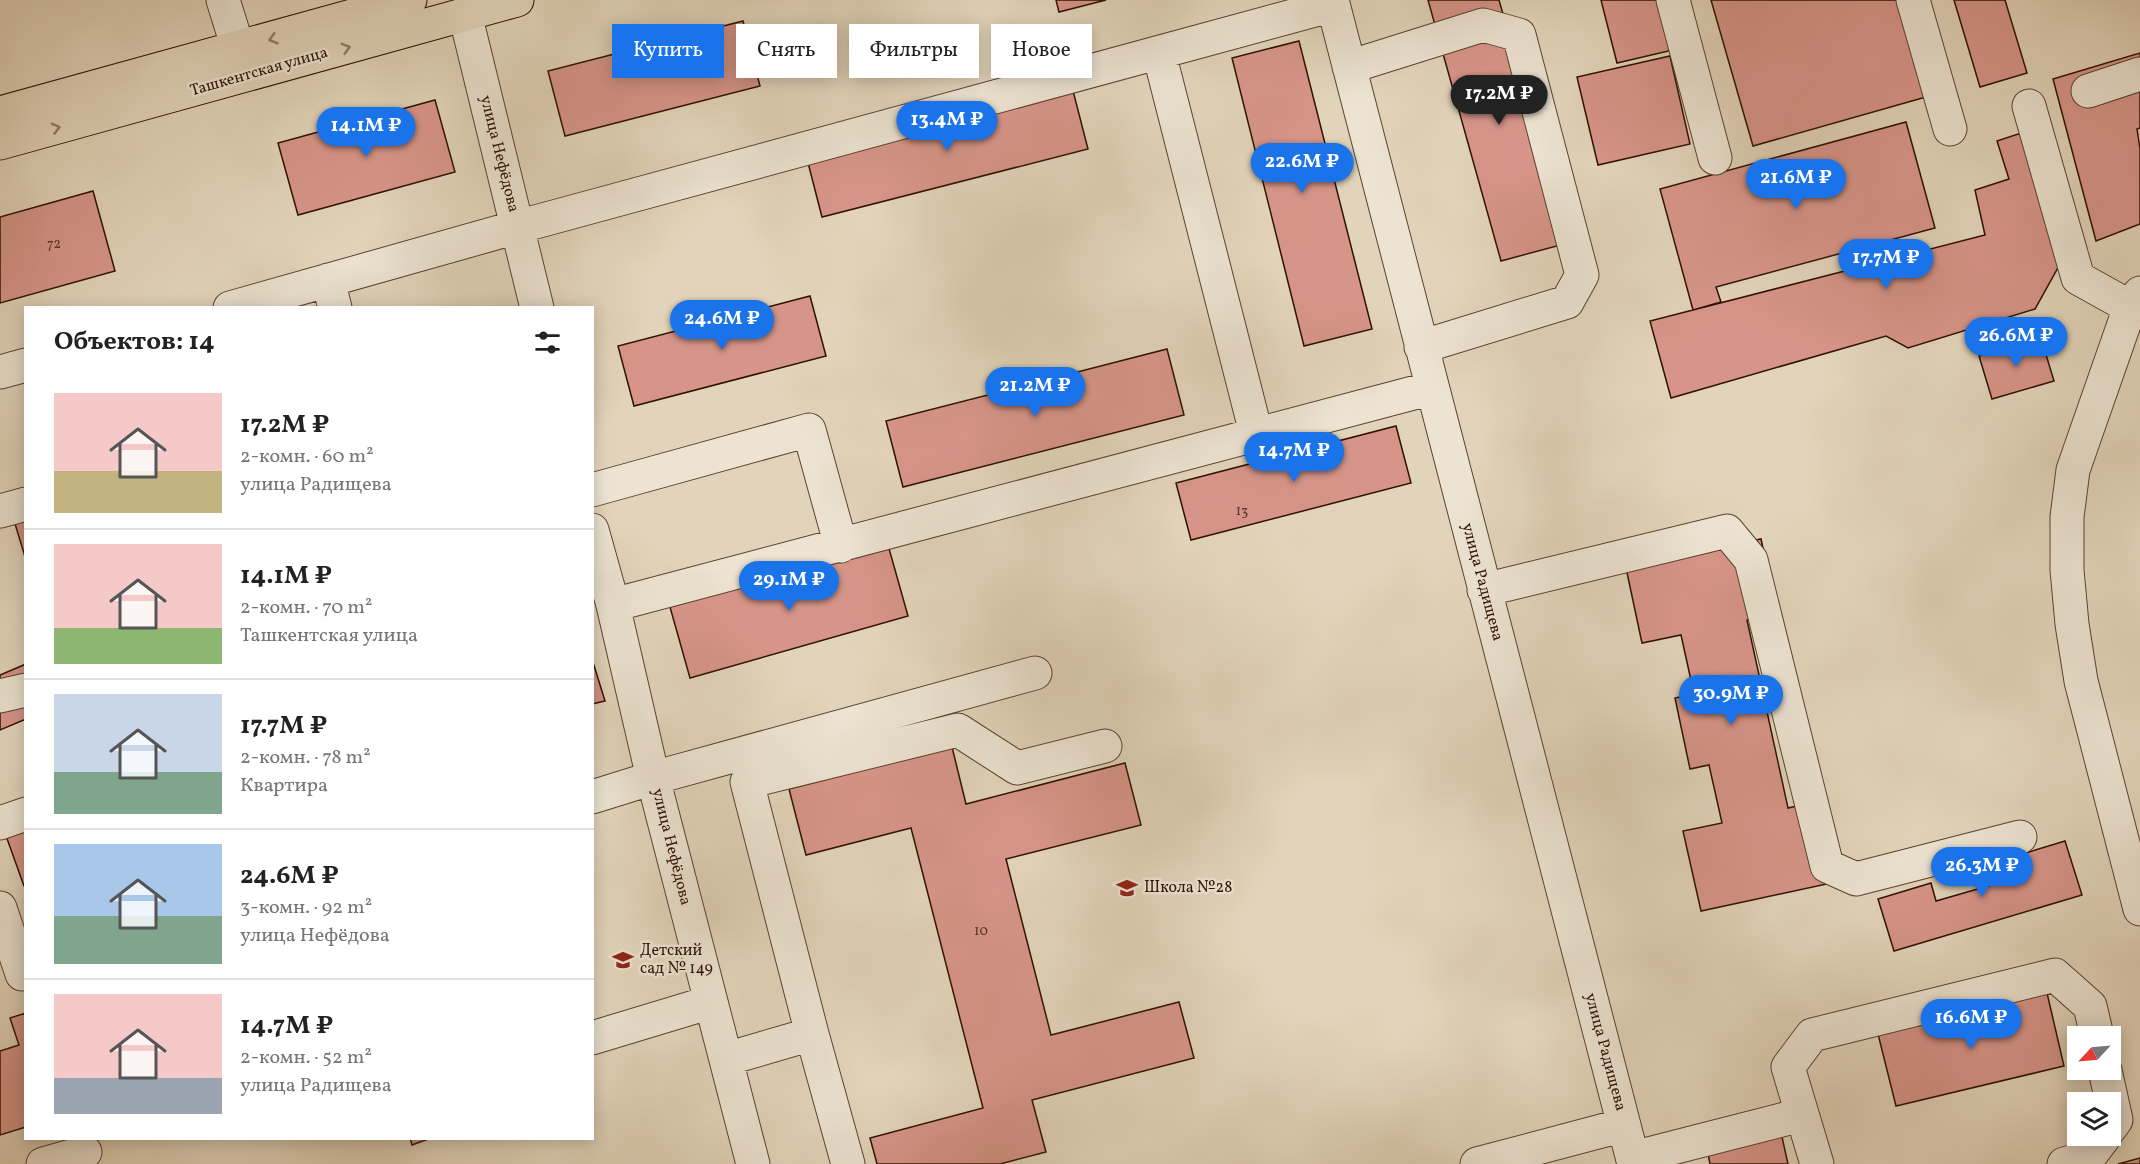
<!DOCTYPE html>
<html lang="ru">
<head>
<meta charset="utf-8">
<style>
  :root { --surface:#fff; --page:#f2f2f2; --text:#222; --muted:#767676; --line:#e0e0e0; --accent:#1a73e8 }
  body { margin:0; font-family:Vollkorn,serif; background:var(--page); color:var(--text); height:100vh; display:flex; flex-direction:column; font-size:22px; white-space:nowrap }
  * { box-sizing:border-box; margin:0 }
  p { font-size:20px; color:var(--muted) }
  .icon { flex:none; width:33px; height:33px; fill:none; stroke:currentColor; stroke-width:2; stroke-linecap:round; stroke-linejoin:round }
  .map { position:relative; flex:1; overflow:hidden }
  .details { position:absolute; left:24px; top:306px; width:570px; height:834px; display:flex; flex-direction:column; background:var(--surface); border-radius:0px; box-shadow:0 3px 15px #0003 }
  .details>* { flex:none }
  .guide { position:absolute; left:612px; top:24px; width:570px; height:54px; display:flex; gap:12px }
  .needle { width:39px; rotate:244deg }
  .buttons { position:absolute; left:2067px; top:1026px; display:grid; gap:12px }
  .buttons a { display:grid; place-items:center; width:54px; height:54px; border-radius:0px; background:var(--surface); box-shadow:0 3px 15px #0003; font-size:30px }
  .price { position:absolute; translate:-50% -51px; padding:0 14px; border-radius:21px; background:var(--accent); color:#fff; font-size:20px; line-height:39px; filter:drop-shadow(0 2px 3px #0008) }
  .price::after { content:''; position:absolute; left:50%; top:36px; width:18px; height:14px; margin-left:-9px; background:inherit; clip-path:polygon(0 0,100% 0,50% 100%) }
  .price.selected { background:#222; color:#fff }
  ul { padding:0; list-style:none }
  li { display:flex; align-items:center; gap:18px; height:150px; padding:0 30px }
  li+li { border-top:2px solid var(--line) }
  li span { display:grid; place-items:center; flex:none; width:168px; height:120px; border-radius:0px; color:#555 }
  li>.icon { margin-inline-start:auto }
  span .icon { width:72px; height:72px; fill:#fffc; stroke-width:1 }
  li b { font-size:26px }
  h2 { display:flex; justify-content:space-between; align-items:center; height:72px; padding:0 30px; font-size:26px }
  .tag { padding:0 21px; border-radius:0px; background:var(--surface); box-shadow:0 3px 15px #0003; font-size:21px; line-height:54px }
  .tag.selected { background:var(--accent); color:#fff }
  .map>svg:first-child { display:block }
</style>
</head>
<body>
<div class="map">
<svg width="2140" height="1164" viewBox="0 0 2140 1164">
  <rect width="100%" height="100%" fill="#e2d4ba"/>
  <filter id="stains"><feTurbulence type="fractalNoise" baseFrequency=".00333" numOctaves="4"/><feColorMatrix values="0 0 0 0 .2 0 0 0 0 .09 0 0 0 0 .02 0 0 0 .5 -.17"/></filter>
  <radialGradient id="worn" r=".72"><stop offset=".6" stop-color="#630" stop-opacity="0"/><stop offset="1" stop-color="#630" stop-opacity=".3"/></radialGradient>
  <path fill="#d79589" stroke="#2e1101" stroke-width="1.5" d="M 1056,0 L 1106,0 L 1059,12 Z
    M 1428,0 L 1499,0 L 1568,243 L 1501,261 Z
    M 1601,0 L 1665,0 L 1677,49 L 1617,63 Z
    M 1711,0 L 1905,0 L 1933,95 L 1753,146 Z
    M 1954,0 L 2005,0 L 2027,73 L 1980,87 Z
    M 743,21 L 760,86 L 565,136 L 548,71 Z
    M 1299,41 L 1372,329 L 1304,346 L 1232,58 Z
    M 2140,53 L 2140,128 L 2137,129 L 2140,149 L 2140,224 L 2096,241 L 2053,79 Z
    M 1670,56 L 1690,144 L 1598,165 L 1577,77 Z
    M 1072,87 L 1088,149 L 822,217 L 806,155 Z
    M 435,100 L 455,172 L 298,215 L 278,143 Z
    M 1906,122 L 1935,228 L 1716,287 L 1721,302 L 1693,310 L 1660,189 Z
    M 2039,127 L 2070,246 L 2035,309 L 1908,348 L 1886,336 L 1671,398 L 1650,321 L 1985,235 L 1975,190 L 2009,179 L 1997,141 Z
    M 93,191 L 115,271 L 0,303 L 0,217 Z
    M 810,296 L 826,356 L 634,406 L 618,346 Z
    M 2041,338 L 2054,381 L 1992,399 L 1979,356 Z
    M 1167,349 L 1184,415 L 903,487 L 886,421 Z
    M 1396,426 L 1411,483 L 1191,540 L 1176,483 Z
    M 26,489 L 26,560 L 6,494 Z
    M 1761,539 L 1777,614 L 1747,620 L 1788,808 L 1818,801 L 1836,882 L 1701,911 L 1683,831 L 1722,823 L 1709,765 L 1690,769 L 1675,698 L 1694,694 L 1681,635 L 1642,643 L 1626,568 Z
    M 888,545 L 908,616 L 690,678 L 670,607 Z
    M 592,659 L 605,701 L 592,704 Z
    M 26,664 L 26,719 L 0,730 L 0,675 Z
    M 952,747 L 966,804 L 1125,763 L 1141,825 L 1006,859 L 1051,1035 L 1179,1002 L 1194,1058 L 1032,1100 L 1046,1152 L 1000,1164 L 877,1164 L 870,1138 L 983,1108 L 911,828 L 806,855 L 789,789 Z
    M 26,803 L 26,886 L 24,886 L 0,819 Z
    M 2065,841 L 2082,895 L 1894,951 L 1878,899 L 1931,883 L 1936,901 L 2002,882 L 1996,862 Z
    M 2047,993 L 2064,1066 L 1896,1106 L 1878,1034 Z
    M 26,1013 L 26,1127 L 0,1135 L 0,1051 L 19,1045 L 10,1018 Z
    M 1780,1128 L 1788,1164 L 1710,1164 L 1706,1144 Z
    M 410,1138 L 431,1138 L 412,1145 Z
    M 2140,1158 L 2140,1164 L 2118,1164 Z"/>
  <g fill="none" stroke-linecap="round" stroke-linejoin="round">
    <defs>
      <path id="minor" d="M 223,0 L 238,48
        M 1332,0 L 1634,1164
        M 1673,0 L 1715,158
        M 1913,0 L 1950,129
        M 465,14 L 537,308
        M 1159,53 L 1256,433
        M 1349,67 L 1483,25 L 1519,35 L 1582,275 L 1567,302 L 1421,347
        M 2088,91 L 2140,74
        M 2029,106 L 2078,278 L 2130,307
        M 328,280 L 335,308
        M 2140,293 L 2130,307 L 2073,470 L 2067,517 L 2067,570 L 2072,624 L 2081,681 L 2140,909
        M 230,308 L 517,227 L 1333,5
        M 0,372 L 26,365
        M 592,490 L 809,430 L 841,546
        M 0,511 L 26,504
        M 592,530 L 613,605 L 653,778 L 753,1164
        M 1484,590 L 1727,531 L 1751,560 L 1827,866 L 1856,879 L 2020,837
        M 613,605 L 1432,388
        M 0,696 L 26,690
        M 592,797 L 653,778 L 1035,673
        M 0,823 L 26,814
        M 0,908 L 22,974
        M 592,1038 L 711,1002
        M 726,1059 L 812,1034
        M 2105,1070 L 2116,1120 L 2110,1128
        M 1633,1158 L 1801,1115
        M 43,1164 L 85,1152
        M 848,1164 L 812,1034 L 747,782 L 958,730 L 1017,768 L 1105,746
        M 1477,1164 L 1624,1125
        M 1817,1164 L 1788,1067 L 1812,1035 L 2055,975 L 2090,1006 L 2097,1036
        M 2064,1164 L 2089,1157 L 2105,1136"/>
      <path id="major" d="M 0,113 L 410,0
        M 0,143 L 517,0"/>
    </defs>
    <use href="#minor" stroke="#5b422f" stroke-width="35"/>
    <use href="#major" stroke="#2e1101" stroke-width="35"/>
    <use href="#minor" stroke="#ece3d2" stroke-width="33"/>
    <use href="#major" stroke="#e2d4ba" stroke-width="33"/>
  </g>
  <defs><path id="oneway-chevron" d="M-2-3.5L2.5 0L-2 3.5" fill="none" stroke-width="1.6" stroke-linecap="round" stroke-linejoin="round" transform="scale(1.5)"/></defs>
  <g stroke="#917c67">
    <use href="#oneway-chevron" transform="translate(273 39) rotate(164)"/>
    <use href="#oneway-chevron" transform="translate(346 48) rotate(-16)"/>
    <use href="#oneway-chevron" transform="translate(56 128) rotate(-15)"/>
  </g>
  <defs>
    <symbol id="school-bare" viewBox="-9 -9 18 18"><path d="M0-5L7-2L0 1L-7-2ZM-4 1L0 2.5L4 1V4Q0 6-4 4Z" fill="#8f2418" stroke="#ece3d2" stroke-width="2.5" paint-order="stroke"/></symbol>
  </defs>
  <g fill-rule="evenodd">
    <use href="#school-bare" x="1112" y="873" width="30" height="30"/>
    <use href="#school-bare" x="608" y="945" width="30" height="30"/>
  </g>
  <g text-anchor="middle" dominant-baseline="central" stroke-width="5" stroke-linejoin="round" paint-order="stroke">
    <g font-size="14" fill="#583223">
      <text x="54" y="244">72</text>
      <text x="1242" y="511">13</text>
      <text x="981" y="931">10</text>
    </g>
    <g font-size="16" fill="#2e1101" stroke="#ece3d2">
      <text transform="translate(259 72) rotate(-16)">Ташкентская улица</text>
      <text transform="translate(499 154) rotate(76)">улица Нефёдова</text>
      <text transform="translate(1482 582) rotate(75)">улица Радищева</text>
      <text transform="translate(671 847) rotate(76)">улица Нефёдова</text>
      <text transform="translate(1605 1052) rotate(75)">улица Радищева</text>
    </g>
    <g font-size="16" fill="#2e1101" stroke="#ece3d2" text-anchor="start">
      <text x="1144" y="888">Школа №28</text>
      <text x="640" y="951">Детский<tspan x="640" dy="18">сад № 149</tspan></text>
    </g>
  </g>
  <rect width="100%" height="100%" filter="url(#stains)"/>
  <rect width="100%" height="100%" fill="url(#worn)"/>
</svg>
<div class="buttons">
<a><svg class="needle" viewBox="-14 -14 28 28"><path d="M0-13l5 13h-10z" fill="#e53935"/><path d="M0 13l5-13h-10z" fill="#767676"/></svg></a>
<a><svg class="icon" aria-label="layers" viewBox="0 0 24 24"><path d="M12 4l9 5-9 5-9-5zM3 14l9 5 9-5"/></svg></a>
</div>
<b class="price selected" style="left:1499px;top:126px">17.2M ₽</b>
<b class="price" style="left:947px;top:152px">13.4M ₽</b>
<b class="price" style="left:366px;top:158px">14.1M ₽</b>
<b class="price" style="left:1302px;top:194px">22.6M ₽</b>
<b class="price" style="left:1796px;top:210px">21.6M ₽</b>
<b class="price" style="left:1886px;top:290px">17.7M ₽</b>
<b class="price" style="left:722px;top:351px">24.6M ₽</b>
<b class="price" style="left:2016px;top:368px">26.6M ₽</b>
<b class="price" style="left:1035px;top:418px">21.2M ₽</b>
<b class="price" style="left:1294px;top:483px">14.7M ₽</b>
<b class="price" style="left:789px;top:612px">29.1M ₽</b>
<b class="price" style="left:1731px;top:726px">30.9M ₽</b>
<b class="price" style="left:1982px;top:898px">26.3M ₽</b>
<b class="price" style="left:1971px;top:1050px">16.6M ₽</b>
<div class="guide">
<a class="tag selected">Купить</a>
<a class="tag">Снять</a>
<a class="tag">Фильтры</a>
<a class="tag">Новое</a>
</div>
<section class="details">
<h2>Объектов: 14<svg class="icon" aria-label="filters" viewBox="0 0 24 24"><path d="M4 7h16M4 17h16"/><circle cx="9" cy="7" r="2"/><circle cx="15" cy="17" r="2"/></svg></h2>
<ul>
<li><span style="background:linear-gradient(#f6c9c9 65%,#c2b280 0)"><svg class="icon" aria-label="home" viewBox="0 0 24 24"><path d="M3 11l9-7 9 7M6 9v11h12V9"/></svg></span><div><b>17.2M ₽</b><p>2-комн. · 60 m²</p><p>улица Радищева</p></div></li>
<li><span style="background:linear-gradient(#f6c9c9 70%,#8fb573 0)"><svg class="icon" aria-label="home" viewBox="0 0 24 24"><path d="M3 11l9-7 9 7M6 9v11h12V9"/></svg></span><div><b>14.1M ₽</b><p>2-комн. · 70 m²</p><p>Ташкентская улица</p></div></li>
<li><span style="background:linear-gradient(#c9d6e8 65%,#7fa58c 0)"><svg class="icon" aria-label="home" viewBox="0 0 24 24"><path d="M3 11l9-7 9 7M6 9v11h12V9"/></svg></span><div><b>17.7M ₽</b><p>2-комн. · 78 m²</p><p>Квартира</p></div></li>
<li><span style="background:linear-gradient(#a9c7e8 60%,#7fa58c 0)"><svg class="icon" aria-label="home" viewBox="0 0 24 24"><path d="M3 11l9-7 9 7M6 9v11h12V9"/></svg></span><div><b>24.6M ₽</b><p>3-комн. · 92 m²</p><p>улица Нефёдова</p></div></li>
<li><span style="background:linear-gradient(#f6c9c9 70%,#9aa5b1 0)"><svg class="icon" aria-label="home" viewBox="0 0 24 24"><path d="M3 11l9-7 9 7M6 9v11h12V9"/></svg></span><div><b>14.7M ₽</b><p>2-комн. · 52 m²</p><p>улица Радищева</p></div></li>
</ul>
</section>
</div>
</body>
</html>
